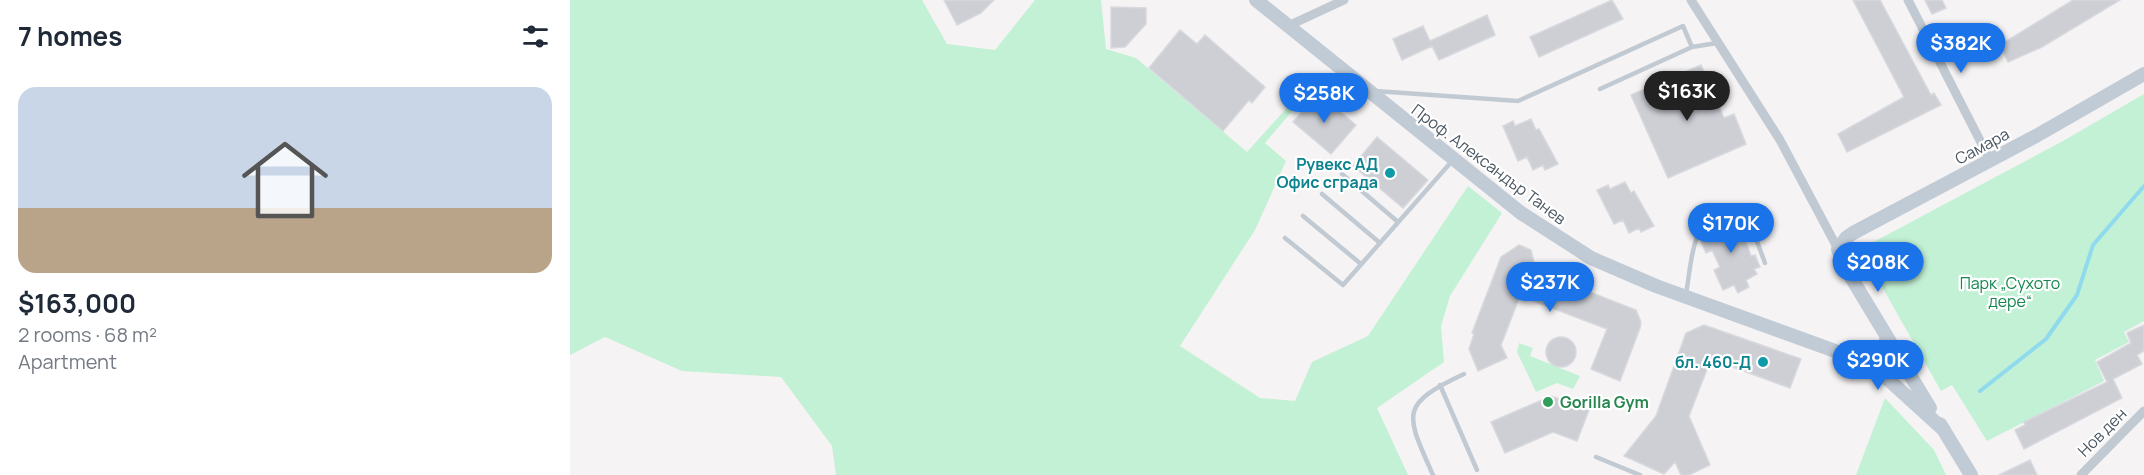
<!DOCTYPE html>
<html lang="en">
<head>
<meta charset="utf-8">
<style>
  :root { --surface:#fff; --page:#f6f6f7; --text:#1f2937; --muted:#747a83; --line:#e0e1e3; --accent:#1a73e8 }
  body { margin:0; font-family:Manrope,sans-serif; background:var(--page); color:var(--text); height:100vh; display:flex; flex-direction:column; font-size:22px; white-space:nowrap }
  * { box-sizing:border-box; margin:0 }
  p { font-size:20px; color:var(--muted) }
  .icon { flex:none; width:33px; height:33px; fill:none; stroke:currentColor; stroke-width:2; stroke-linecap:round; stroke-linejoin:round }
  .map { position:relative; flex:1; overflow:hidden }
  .drawer { display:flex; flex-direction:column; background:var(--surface); width:570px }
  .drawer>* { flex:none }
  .price { position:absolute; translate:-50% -51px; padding:0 14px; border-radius:21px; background:var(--accent); color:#fff; font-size:20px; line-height:39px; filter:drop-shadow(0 2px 3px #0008) }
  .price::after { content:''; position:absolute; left:50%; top:36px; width:18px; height:14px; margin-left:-9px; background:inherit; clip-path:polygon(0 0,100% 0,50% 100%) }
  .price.on { background:#222; color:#fff }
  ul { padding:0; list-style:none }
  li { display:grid; align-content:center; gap:12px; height:318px; padding:0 18px }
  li+li { border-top:2px solid var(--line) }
  li span { display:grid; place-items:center; height:186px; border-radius:18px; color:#555 }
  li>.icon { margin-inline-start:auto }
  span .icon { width:108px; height:108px; fill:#fffc; stroke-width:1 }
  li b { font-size:26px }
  h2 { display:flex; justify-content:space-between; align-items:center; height:72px; padding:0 18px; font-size:26px }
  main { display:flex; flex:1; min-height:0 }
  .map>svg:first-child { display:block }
</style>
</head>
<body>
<main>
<section class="drawer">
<h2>7 homes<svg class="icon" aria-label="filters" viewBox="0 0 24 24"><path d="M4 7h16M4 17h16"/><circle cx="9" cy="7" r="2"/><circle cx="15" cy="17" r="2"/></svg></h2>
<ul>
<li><span style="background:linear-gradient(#c9d6e8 65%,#b9a48a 0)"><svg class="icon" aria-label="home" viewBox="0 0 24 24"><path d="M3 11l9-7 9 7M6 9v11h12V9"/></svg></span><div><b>$163,000</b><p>2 rooms · 68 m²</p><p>Apartment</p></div></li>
</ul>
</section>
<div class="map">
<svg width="1574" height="475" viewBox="0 0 1574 475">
  <rect width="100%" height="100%" fill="#f5f3f3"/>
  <path fill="#c3f1d5" d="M 0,0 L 352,0 L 377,44 L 425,50 L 465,0 L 531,0 L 536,49 L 566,58 L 677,152 L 715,110 L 735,79 L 746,83 L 695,143 L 716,161 L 685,230 L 610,346 L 690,398 L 725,401 L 742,362 L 798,336 L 898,186 L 932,213 L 880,296 L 871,326 L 874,362 L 807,408 L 838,475 L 266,475 L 262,446 L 211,377 L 112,371 L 35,337 L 0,355 Z
    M 1574,94 L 1574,321 L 1554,332 L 1559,342 L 1525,360 L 1534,381 L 1417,441 L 1382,385 L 1371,391 L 1294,255 L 1296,246 L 1493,141 Z
    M 949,343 L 963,348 L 960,356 L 1010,376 L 1003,389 L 987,383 L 966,392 L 947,352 Z
    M 1315,398 L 1364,450 L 1376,475 L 1286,475 Z"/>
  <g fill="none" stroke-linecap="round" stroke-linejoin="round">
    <path stroke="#90daee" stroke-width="4" d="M 1410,391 L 1476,339 L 1507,295 L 1523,245 L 1574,186"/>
  </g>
  <path fill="#cdcfd5" stroke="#d7d9de" stroke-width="1.5" d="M 374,0 L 424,0 L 411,13 L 387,25 Z
    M 1042,0 L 1053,19 L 969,57 L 960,37 Z
    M 1283,0 L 1310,0 L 1361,95 L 1364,93 L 1371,105 L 1277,152 L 1268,134 L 1334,97 Z
    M 1355,0 L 1372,0 L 1376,8 L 1362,14 Z
    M 1503,0 L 1550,0 L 1472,47 L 1438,62 L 1430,45 Z
    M 541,7 L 576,8 L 576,24 L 555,47 L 541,48 Z
    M 917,15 L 925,35 L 869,60 L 862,46 L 832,60 L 823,39 L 853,26 L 860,41 Z
    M 610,30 L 627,44 L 635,35 L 695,87 L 682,103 L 679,100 L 653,131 L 579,68 Z
    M 1131,65 L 1154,118 L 1164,114 L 1176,144 L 1098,178 L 1061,95 Z
    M 748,93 L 786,125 L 761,154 L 723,122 Z
    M 961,119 L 966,130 L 969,129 L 988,164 L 975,170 L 973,165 L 963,170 L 957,157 L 948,161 L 933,126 L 943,121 L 945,126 Z
    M 807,137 L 858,180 L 833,208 L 783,166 Z
    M 1055,182 L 1061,193 L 1064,191 L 1084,226 L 1071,232 L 1069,228 L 1059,233 L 1053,220 L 1044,224 L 1027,190 L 1038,185 L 1040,189 Z
    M 1159,216 L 1161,219 L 1167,217 L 1181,256 L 1185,255 L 1190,267 L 1184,269 L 1187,274 L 1176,280 L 1179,287 L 1168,293 L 1164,285 L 1153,290 L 1144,270 L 1150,267 L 1142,250 L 1136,253 L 1131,241 L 1141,236 L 1138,226 Z
    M 949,245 L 961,250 L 966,271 L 1066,310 L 1071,322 L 1070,328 L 1050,381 L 1021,369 L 1037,329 L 950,296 L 931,345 L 937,358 L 908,371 L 899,349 L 904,334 L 902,333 L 931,257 Z
    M 1134,325 L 1231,359 L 1220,388 L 1141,359 L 1119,416 L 1140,465 L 1119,475 L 1111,475 L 1105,462 L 1094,474 L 1054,456 L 1086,416 L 1116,333 Z
    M 1574,325 L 1574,351 L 1567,355 L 1572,364 L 1543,379 L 1552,398 L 1454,449 L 1445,430 L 1455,425 L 1454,422 L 1537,382 L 1527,362 L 1561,343 L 1557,333 Z
    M976 352a15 15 0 1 1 30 0a15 15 0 1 1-30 0Z
    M 981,396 L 1019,410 L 1007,441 L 983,432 L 935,453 L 921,422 Z
    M 1460,460 L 1467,475 L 1429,475 Z"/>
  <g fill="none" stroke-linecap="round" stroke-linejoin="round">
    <path stroke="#c1cad2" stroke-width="4.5" d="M 1030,89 L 1122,47
      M 805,91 L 948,101 L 1113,26 L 1122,47 L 1147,43
      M 772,174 L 828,222
      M 752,194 L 810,243
      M 733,216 L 791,264
      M 715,238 L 773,285 L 883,160
      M 1116,294 C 1122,261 1122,203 1169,207 L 1176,212 L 1195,263
      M 870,385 L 907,470
      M 1026,457 L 1070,475
      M 863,475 C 836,414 828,405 894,374"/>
    <path stroke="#c1cad2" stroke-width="9" d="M 1121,0 L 1210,140 L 1268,249
      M 1338,0 L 1420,160
      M 718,26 L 774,0
      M 1511,475 L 1574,411"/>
    <path stroke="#c1cbd6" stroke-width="14" d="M 686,0 L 951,213 L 1021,258 L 1086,286 L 1290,360 L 1320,381 L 1374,430
      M 1291,361 L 1300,363 L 1312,360 L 1318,348 L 1316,340
      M 1360,408 L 1273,264 L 1268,249 L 1276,238 L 1283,233 L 1466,136 L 1574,74
      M 1370,424 L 1401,475"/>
  </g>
  <g fill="#0f9aa8" stroke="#fff" stroke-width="2">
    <circle cx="820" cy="173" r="6"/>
    <circle cx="1193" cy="362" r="6"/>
  </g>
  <circle fill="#2e9e5b" stroke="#fff" stroke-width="2" cx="978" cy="402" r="6"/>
  <g text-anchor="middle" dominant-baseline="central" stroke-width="4.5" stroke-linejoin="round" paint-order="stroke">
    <g font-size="16" fill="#4a5661" stroke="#fff">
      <text transform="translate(1412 146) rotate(-28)">Самара</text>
      <text transform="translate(919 164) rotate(37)">Проф. Александър Танев</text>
      <text transform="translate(1532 432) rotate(-45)">Нов ден</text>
    </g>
    <g font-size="16" font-weight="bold" fill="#0d838f" stroke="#fff" text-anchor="end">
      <text x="808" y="164">Рувекс АД<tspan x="808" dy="18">Офис сграда</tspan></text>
      <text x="1181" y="362">бл. 460-Д</text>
    </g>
    <g font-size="16" fill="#17864f" stroke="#fff">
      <text x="1440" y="283">Парк „Сухото<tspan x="1440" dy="18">дере“</tspan></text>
    </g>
    <g font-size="16" font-weight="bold" fill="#27864d" stroke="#fff" text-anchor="start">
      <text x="990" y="402">Gorilla Gym</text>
    </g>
  </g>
</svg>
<b class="price" style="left:1391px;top:74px">$382K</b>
<b class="price on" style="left:1117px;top:122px">$163K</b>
<b class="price" style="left:754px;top:124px">$258K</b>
<b class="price" style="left:1161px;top:254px">$170K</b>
<b class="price" style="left:1308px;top:293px">$208K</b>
<b class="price" style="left:980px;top:313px">$237K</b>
<b class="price" style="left:1308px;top:391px">$290K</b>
</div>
</main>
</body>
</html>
